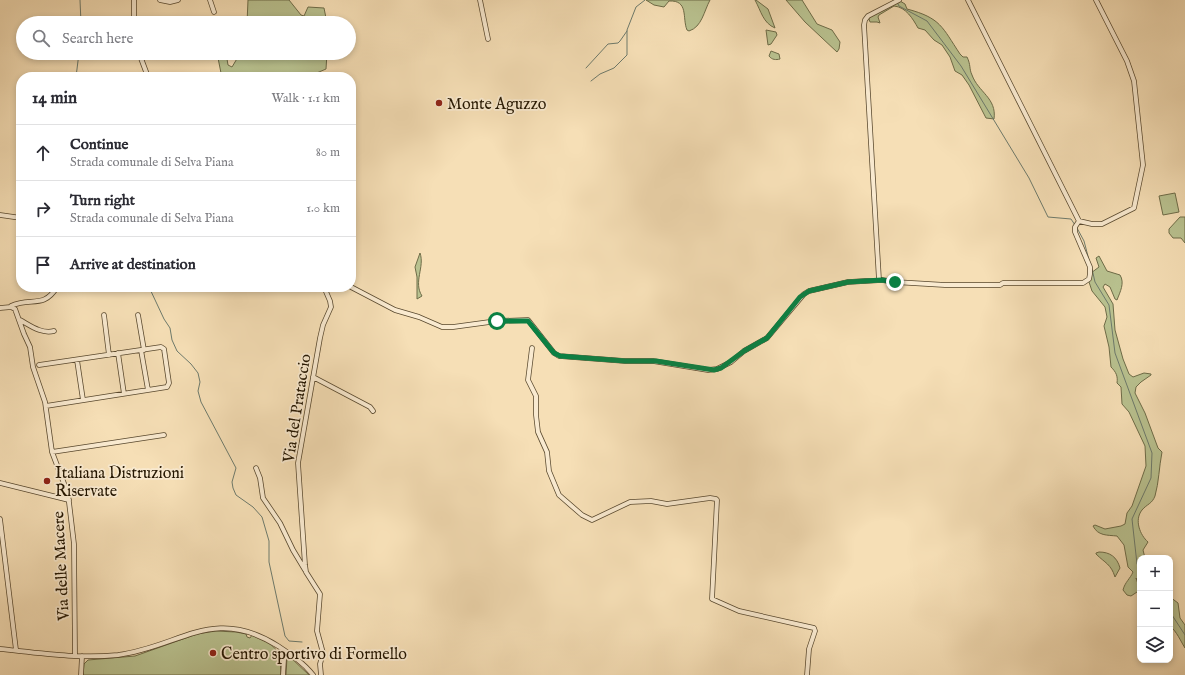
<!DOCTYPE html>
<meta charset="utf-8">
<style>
:root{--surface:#fff;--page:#f7f7f7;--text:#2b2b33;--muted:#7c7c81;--line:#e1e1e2}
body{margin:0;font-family:"IM FELL English",serif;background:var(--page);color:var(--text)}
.controls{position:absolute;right:12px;bottom:12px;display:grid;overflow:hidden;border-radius:8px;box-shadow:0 2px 6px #0003}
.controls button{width:36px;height:36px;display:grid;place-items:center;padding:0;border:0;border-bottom:1px solid var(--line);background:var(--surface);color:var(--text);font:20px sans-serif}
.stop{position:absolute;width:12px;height:12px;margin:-9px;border:3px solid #0b8043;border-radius:50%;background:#fff}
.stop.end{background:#0b8043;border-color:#fff;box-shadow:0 1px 4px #0008}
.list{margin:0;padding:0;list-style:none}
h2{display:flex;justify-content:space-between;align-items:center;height:52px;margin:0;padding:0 16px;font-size:17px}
h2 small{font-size:13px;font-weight:400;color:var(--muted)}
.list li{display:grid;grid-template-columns:26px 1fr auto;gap:12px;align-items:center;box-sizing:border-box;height:56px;padding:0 16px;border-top:1px solid var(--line)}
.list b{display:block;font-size:15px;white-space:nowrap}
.list p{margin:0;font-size:13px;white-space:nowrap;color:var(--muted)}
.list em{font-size:13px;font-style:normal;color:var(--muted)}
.icon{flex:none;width:22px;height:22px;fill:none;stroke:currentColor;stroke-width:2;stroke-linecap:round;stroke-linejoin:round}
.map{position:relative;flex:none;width:1185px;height:675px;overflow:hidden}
.search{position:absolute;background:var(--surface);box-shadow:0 2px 6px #0003;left:16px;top:16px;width:340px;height:44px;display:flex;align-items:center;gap:10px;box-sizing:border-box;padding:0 14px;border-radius:22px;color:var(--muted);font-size:15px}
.panel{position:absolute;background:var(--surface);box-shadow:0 2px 6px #0003;left:16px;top:72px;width:340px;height:220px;border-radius:16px}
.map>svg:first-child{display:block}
.green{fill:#b9c290;stroke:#6e6c48}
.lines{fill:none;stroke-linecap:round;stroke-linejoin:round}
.stream{stroke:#6d7a6c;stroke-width:1}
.minor-casing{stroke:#58482e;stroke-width:5.5}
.minor{stroke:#f9ead0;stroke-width:4}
.route{stroke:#0b8043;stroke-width:5}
.poi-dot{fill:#8f2418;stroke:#f9ead0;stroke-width:1.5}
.labels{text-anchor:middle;stroke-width:3.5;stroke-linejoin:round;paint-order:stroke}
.poi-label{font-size:16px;fill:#241601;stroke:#f9ead0;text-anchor:start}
.street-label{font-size:16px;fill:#241601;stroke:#f9ead0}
</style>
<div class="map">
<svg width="1185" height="675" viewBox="0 0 1185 675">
<rect width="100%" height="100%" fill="#f6dfb6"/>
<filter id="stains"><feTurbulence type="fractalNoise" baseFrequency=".005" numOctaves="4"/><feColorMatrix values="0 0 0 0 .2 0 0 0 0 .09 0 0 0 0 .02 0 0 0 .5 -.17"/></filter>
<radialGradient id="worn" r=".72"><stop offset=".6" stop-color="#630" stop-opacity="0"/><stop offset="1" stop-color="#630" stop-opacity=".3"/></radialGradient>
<path class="green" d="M248,0H289L301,15L304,16L308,7L324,8L327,23H247Z
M646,0H710C704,11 702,27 689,31L687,30C682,18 689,0 669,1L664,7L654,5Z
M755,0H756L768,9L775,28C763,23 761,11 755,0Z
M786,0H802L817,24L832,30L840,42L839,49L837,52L805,22Z
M900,1L905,4L907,9C941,18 942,27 960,54L963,57H967C971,65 969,69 972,75C978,92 997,98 994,119L986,118L969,85L962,75L955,71L950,57L942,45L934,40L925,30L918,28C913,19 906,7 894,6L879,15L878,17L880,23L877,22H870L869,19L870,16Z
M766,30L776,32L777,35L771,44L768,45Z
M771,51L779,54L780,59C776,60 772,60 769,56Z
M217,53H226L228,65L232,67L238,57L242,53H327L326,69L312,75V77H224L221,73Z
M1175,193L1179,212L1163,215L1159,196Z
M1180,217H1185V243L1181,238H1173L1169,233V229Z
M420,253C425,267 413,282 422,296L417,299V277L415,267Z
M1099,256L1107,271L1120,275C1125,283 1120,292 1117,300L1115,299L1110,287L1105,284L1103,287L1113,304L1115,330L1123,359L1129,374L1133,377L1144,373L1151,374V375L1141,382L1136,387L1135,393L1145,413L1158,448L1162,452C1159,467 1159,482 1155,496C1152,504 1147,504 1142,510C1134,520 1140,535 1148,542L1143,550L1145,558H1140V584L1136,578L1140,590L1131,596L1127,595L1123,590C1125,582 1130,579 1133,572L1128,567L1124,545L1117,536C1107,535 1098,536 1093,526L1095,525L1105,529L1121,526L1125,524L1127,513L1132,506L1146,466L1145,446L1129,412L1122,404L1121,387L1117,383C1118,376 1116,372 1111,367L1109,347L1104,326L1107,317L1105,307L1092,291L1089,282L1091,273L1099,267L1096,258Z
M1099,552C1110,552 1117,557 1120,568L1115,577C1111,564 1105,563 1096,554V553Z
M1170,597L1178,603L1180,618L1185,625V648C1180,640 1177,632 1170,626Z
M216,631L236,632L246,634L247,637L250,638L252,635C276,647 280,646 281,675H83L84,664L88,660L135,656L197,634Z
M289,656L309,675H286L287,657Z"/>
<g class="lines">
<path class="stream" d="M80,0L81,23
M897,2L899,6L927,21L961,66L1029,178L1048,217L1071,219L1075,225
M586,68L608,44L618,43L620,41L627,31
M76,77L79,53
M591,81L600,74L614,68L627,55V30L636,7L645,0
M1077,228L1084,241L1089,260
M1092,269L1095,282L1109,305L1115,353L1152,453L1151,478L1132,519L1137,564L1140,568
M149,287L164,319L170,328L172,340L177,351L191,364L198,373L200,382L198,391L201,402L236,468L232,482L233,488L236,495L253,507L262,517L269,541V562L285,636L289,641L302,642
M1170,612L1185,635"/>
<g class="minor-casing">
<path id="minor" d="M160,0L170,2L178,0
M210,0L214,12
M480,0L488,39
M968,0L1079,221
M134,23V0
M139,53L148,77
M0,215L21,218
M879,280L864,25L865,20L868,16L899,0
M351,287L395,310L419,317L442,327H453L497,321L528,320L554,353L559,356L625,361H653L708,370L717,369L731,362L744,351L767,338L804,294L809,291L848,282L882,280L895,282L945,285H1000L1003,283H1083L1089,279L1090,274V267L1075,232V227L1079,221L1092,224H1102L1134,208L1143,165L1134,81L1127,61L1096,0
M11,306C30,296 43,310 57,287
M0,308L11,307L15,309L24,334L30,347L33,367L45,402L52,452L68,494L74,544L75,656
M104,315L109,355
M138,315L144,350
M20,320C31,326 41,334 54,331
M532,348L528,380L536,396V415L538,432L547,452L549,471L559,495L582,515L592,520L630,502L651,501L667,504L710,498L716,499L717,500L712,599L739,611L814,628L815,631L809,649L807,675
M141,350L148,390
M118,353L124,394
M77,360L83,400
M39,365L161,347L164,349L169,383L167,387L46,406
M313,377L370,407L373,411
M52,452L164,435
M256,468L260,478L263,498L280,523L293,550L305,570
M0,483L69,500
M0,519L16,650
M0,649C39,653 79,659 118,655C180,647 213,605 278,646C290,654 304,663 313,675
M81,675L82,656
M283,675L284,659L286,652
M321,675L320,664L323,653L317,631L320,594L306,572L305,565L298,463L320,338L323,325L331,307L330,301L324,287"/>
</g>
<use href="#minor" class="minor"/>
</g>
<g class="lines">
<path class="route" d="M497,321H528L554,353L560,356L625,361H656L714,370L721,368L744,351L767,338L800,297L809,291L848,282L882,280L895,282"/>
</g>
<g class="poi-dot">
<circle cx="439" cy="103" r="4"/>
<circle cx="47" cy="481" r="4"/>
<circle cx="213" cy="653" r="4"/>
</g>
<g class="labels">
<g class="poi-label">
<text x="447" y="109">Monte Aguzzo</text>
<text x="55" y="478">Italiana Distruzioni<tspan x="55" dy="18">Riservate</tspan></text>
<text x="221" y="659">Centro sportivo di Formello</text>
</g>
<g class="street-label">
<text transform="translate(296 408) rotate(-81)" y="6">Via del Prataccio</text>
<text transform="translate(60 566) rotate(-93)" y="6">Via delle Macere</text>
</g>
</g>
<rect width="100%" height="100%" filter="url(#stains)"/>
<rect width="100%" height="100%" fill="url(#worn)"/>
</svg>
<div class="controls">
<button>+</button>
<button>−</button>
<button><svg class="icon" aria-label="layers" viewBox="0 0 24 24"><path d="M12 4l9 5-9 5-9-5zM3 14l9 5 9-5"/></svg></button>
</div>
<div class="stop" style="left:497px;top:321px"></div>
<div class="stop end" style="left:895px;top:282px"></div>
<div class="search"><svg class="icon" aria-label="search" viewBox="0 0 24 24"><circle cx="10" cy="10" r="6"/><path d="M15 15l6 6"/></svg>Search here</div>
<section class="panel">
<h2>14 min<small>Walk · 1.1 km</small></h2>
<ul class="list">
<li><svg class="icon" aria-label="ahead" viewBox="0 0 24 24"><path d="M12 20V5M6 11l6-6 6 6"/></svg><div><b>Continue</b><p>Strada comunale di Selva Piana</p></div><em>80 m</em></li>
<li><svg class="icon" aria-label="right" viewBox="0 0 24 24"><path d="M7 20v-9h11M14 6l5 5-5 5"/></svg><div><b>Turn right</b><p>Strada comunale di Selva Piana</p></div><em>1.0 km</em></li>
<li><svg class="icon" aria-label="arrive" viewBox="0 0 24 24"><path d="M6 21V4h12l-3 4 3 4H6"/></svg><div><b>Arrive at destination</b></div></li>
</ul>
</section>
</div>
